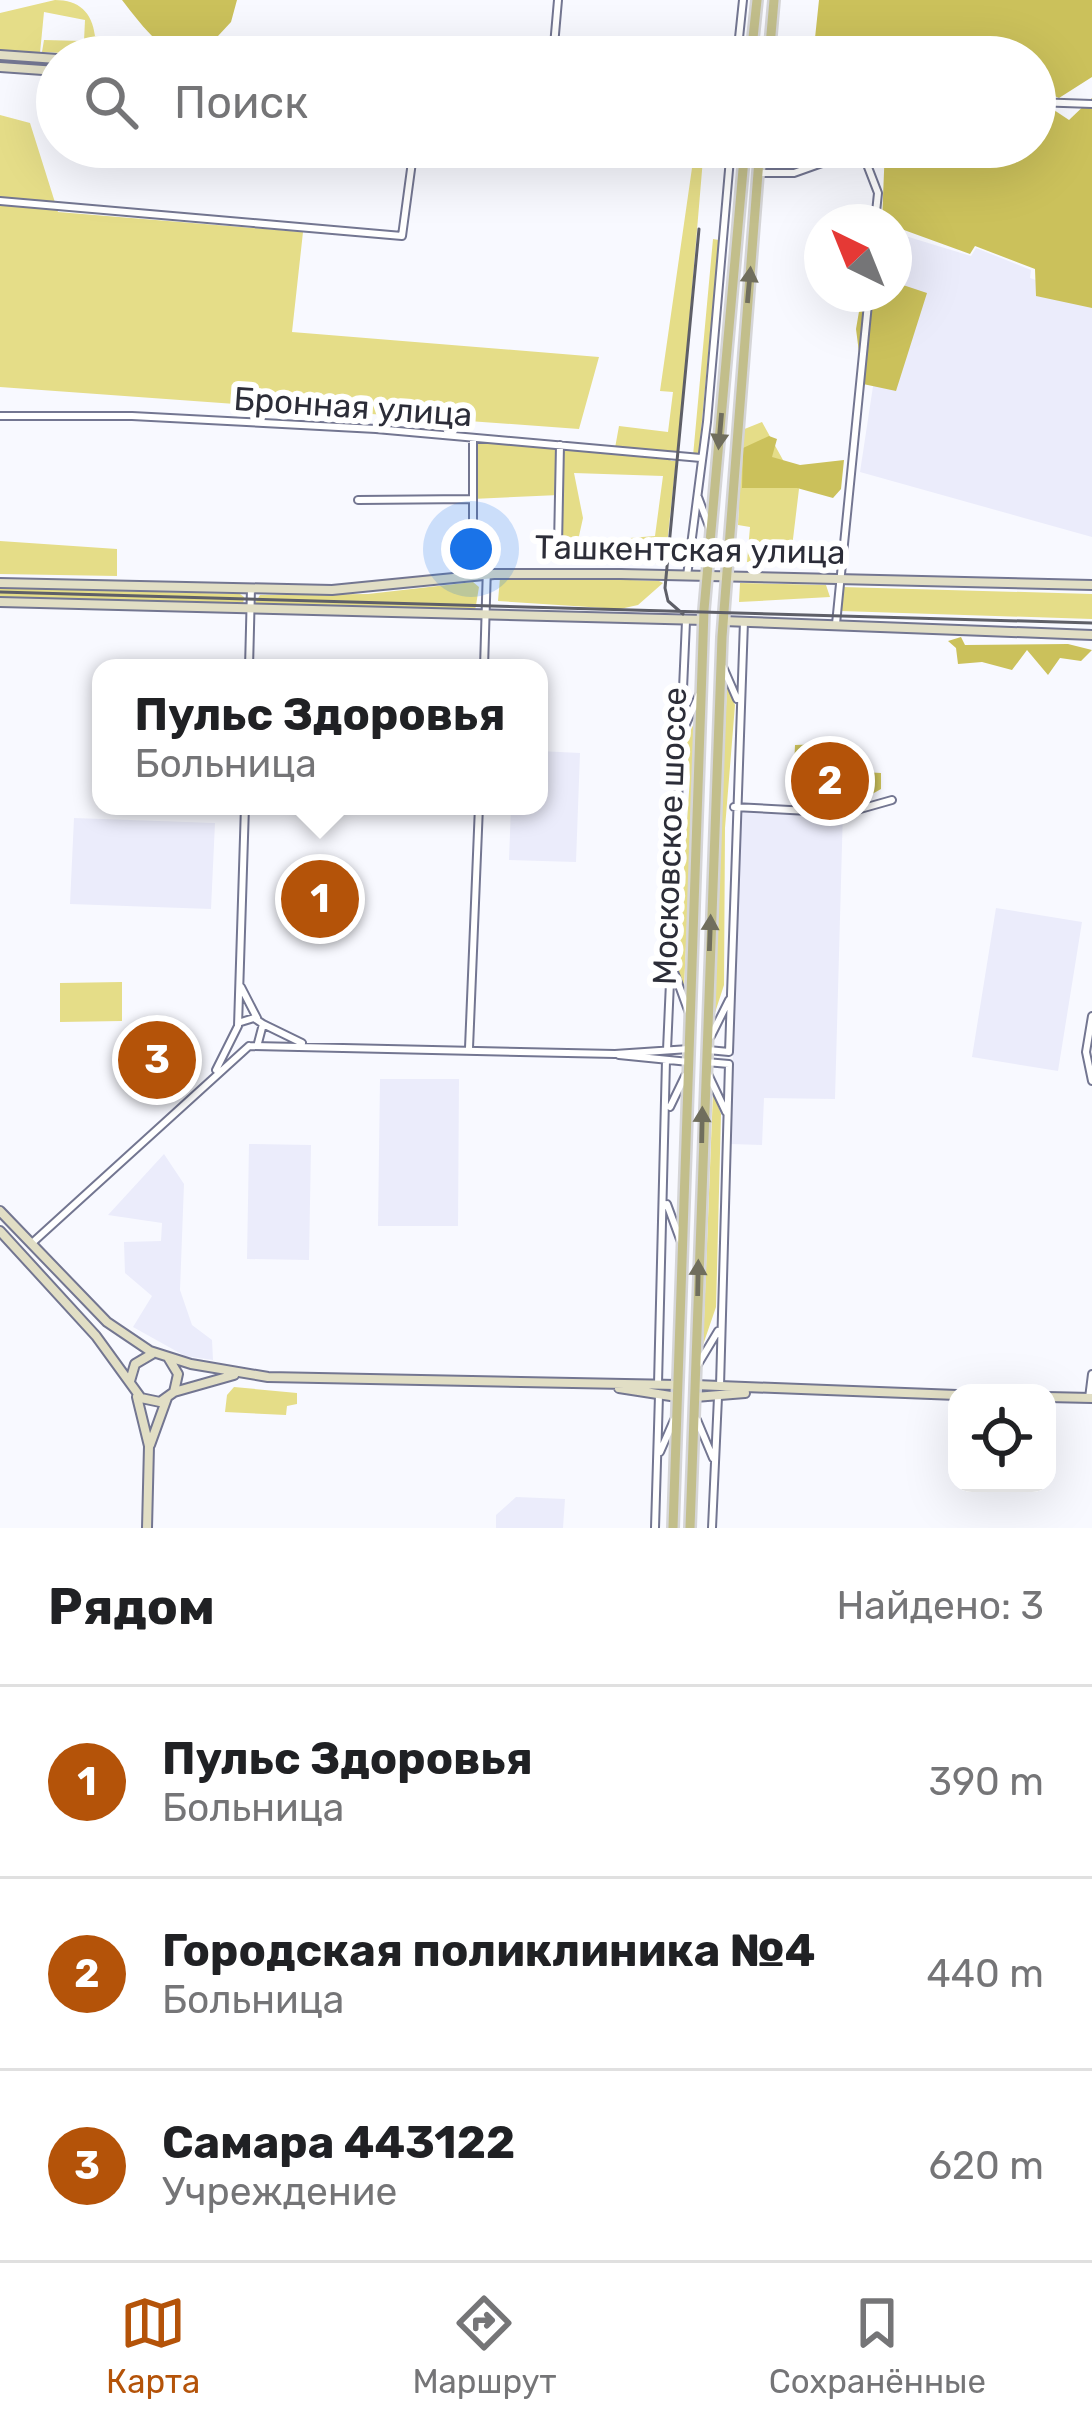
<!DOCTYPE html>
<html lang="ru">
<meta charset="utf-8">
<style>
:root{--surface:#fff;--page:#f2f2f2;--text:#202124;--muted:#757577;--line:#e0e0e0;--accent:#b45309}
body{margin:0;font-family:Rubik,sans-serif;background:var(--page);color:var(--text)}
.controls{position:absolute;right:36px;bottom:36px;display:grid;overflow:hidden;border-radius:24px;box-shadow:0 12px 48px #0002}
.controls button{width:108px;height:108px;display:grid;place-items:center;padding:0;border:0;border-bottom:3px solid var(--line);background:var(--surface);color:var(--text);font:60px sans-serif}
.compass{position:absolute;left:804px;top:204px;width:108px;height:108px;border-radius:50%;background:var(--surface);box-shadow:0 12px 48px #0002;rotate:317deg}
.you{position:absolute;left:471px;top:549px;width:42px;height:42px;margin:-30px;border:9px solid #fff;border-radius:50%;background:#1a73e8;box-shadow:0 0 0 18px #1a73e833}
.badge{display:grid;place-items:center;width:78px;height:78px;border-radius:50%;background:var(--accent);color:#fff;font-size:39px;font-weight:700}
.pin{position:absolute;translate:-50% -50%;border:6px solid #fff;box-shadow:0 3px 12px #0006}
.popup{position:absolute;left:92px;top:659px;width:456px;height:156px;box-sizing:border-box;display:grid;place-content:center;border-radius:24px;background:var(--surface);filter:drop-shadow(0 3px 9px #0005);font-size:39px;white-space:nowrap;color:var(--muted)}
.popup b{font-size:45px;color:var(--text)}
.popup::after{content:'';position:absolute;left:50%;top:100%;margin-left:-24px;border:24px solid transparent;border-top-color:var(--surface)}
.list{margin:0;padding:0;list-style:none}
h2{display:flex;justify-content:space-between;align-items:center;height:156px;margin:0;padding:0 48px;font-size:51px}
h2 small{font-size:39px;font-weight:400;color:var(--muted)}
.list li{display:grid;grid-template-columns:78px 1fr auto;gap:36px;align-items:center;box-sizing:border-box;height:192px;padding:0 48px;border-top:3px solid var(--line)}
.list b{display:block;font-size:45px;white-space:nowrap}
.list p{margin:0;font-size:39px;white-space:nowrap;color:var(--muted)}
.list em{font-size:39px;font-style:normal;color:var(--muted)}
.icon{flex:none;width:66px;height:66px;fill:none;stroke:currentColor;stroke-width:2;stroke-linecap:round;stroke-linejoin:round}
.map{position:relative;flex:none;width:1092px;height:1528px;overflow:hidden}
.search{position:absolute;background:var(--surface);box-shadow:0 12px 48px #0002;left:36px;right:36px;top:36px;height:132px;display:flex;align-items:center;gap:30px;box-sizing:border-box;padding:0 42px;border-radius:66px;color:var(--muted);font-size:45px}
.sheet{height:732px;background:var(--surface)}
nav{display:flex;justify-content:space-around;align-items:center;box-sizing:border-box;height:168px;border-top:3px solid var(--line);background:var(--surface);font-size:33px;color:var(--muted)}
nav a{display:grid;justify-items:center;gap:6px}
nav .on{color:var(--accent)}
.map>svg:first-child{display:block}
.built{fill:#ebecfb}
.green{fill:#e5dd88}
.forest{fill:#cbc15b}
.lines{fill:none;stroke-linecap:round;stroke-linejoin:round}
.minor-casing{stroke:#737691;stroke-width:10}
.secondary-casing{stroke:#737691;stroke-width:12}
.primary-casing{stroke:#d5d5d7;stroke-width:14}
.minor{stroke:#fff;stroke-width:6}
.secondary{stroke:#e1dec5;stroke-width:8}
.primary{stroke:#c2be8b;stroke-width:9}
.tram{stroke:#5e5f68;stroke-width:3}
.oneway{fill:#706e5d}
.labels{text-anchor:middle;stroke-width:12;stroke-linejoin:round;paint-order:stroke}
.street-label{font-size:33px;fill:#2c2d38;stroke:#fff}
</style>
<div class="map">
<svg width="1092" height="1528" viewBox="0 0 1092 1528">
<rect width="100%" height="100%" fill="#f8f9ff"/>
<path class="built" d="M902,235L971,256L976,248L1031,270L1030,278L1092,300V537L860,472L887,294H894V256Z
M539,751L580,753L576,862L509,860L511,806H539Z
M741,803L843,809L835,1099L764,1098L762,1145L730,1144Z
M74,818L215,823L211,909L70,904Z
M996,908L1082,922L1058,1071L972,1057Z
M380,1079H459L458,1226H378Z
M249,1144L311,1145L309,1260L247,1259Z
M164,1154L184,1184L180,1290L192,1325L212,1340L213,1360L185,1356L133,1327L152,1296L125,1273L124,1242L161,1241L162,1223L108,1215Z
M516,1497L565,1499L563,1528H496V1515Z"/>
<path class="green" d="M55,0C79,0 92,12 95,36L136,47L147,57L42,52L44,40L84,41L85,20L44,12L40,53L0,50V13Z
M0,115L30,123L58,212L303,232L292,332L599,357L579,429L0,387Z
M695,147H704L678,455L670,461H676L665,563L627,564L630,538L655,536L663,476L574,473L583,518L577,545L558,546L559,495L472,499L473,439L615,448L619,426L668,432L673,392L660,391Z
M713,239L719,240L699,452L693,456Z
M762,422L799,489L790,564L747,562L750,527L738,525L742,430Z
M0,541L117,549V576L0,574Z
M542,577L659,581L663,583L638,605L620,609L498,601L500,578Z
M473,582L479,587L475,611L255,603L260,595L368,594Z
M740,583L826,585L830,597L739,602Z
M842,587L1092,594V619L841,611Z
M0,588L240,594L244,597L243,605L0,599Z
M727,685L735,705L725,828L724,985L712,1022Z
M697,717L684,988L677,969L690,777L686,740Z
M122,982V1021L60,1022V983Z
M713,1092L721,1114L716,1307L703,1345Z
M234,1387L297,1393V1404L287,1406L286,1415L225,1412L227,1395Z"/>
<path class="forest" d="M122,0H237L231,22L218,36L227,54C176,73 150,36 122,0Z
M819,0H1092V77L1059,98L1035,88L1042,102L1069,120L1092,98V308L1036,296L1035,269L975,246L970,254L882,222L885,147H1035V57H813Z
M900,284L927,293L896,391L863,384L856,329L862,294H894V285Z
M769,436L777,439L772,457L800,465L844,460L841,489L833,498L797,488H742L743,448Z
M961,637L965,645L1068,644L1092,650L1081,661L1060,658L1048,675L1027,650L1012,670L982,662L958,664L956,648L948,641Z
M825,744L827,770L881,773V789L839,813L792,811L795,745Z"/>
<g class="lines">
<g class="minor-casing">
<path id="minor" d="M741,43L746,57
M553,57L558,0
M737,57L743,0
M1035,102L1092,104
M861,149L878,193L875,222
M758,173H794L867,147
M0,201L402,236L414,147
M0,416H132L376,429L701,458
M473,439V544L487,566L484,668
M698,497L710,529
M358,500L472,499
M558,546L560,445
M687,576L707,422L731,147
M836,624L869,294
M723,667L737,699
M249,668L251,588
M682,733L699,695
M734,807L846,813L892,800
M673,969L689,1013
M241,987L257,1018
M1092,1016L1086,1052L1092,1081
M241,1022L254,1018L263,1024L258,1043
M263,1024L302,1043
M711,1036L729,1000
M249,1046L615,1054L689,1049
M469,1048L479,806
M667,1050L686,621
M708,1050L729,1052L744,621
M619,1055L689,1062
M706,1062L729,1064L720,1386
M216,1070L238,1026L245,806
M707,1072L726,1112
M670,1107L685,1076
M667,1204L681,1242
M31,1244L249,1046
M697,1366L718,1331
M658,1384L666,1060
M1089,1398L1092,1374
M697,1420L713,1458
M660,1452L674,1420
M655,1528L659,1395
M712,1528L718,1397"/>
</g>
<g class="secondary-casing">
<path id="secondary" d="M0,55L57,59
M0,67L57,71
M0,583L332,590L494,574H621L1092,585
M0,602L704,620
M723,621L1092,635
M0,1211L107,1322L150,1351L191,1364L268,1377L677,1385
M0,1231L96,1336L141,1398L160,1402L174,1392L178,1374L169,1359
M130,1381L135,1364L152,1354
M695,1385L957,1395
M619,1388L677,1397
M174,1392L234,1375
M137,1397L149,1446L147,1528
M695,1397L745,1393
M1047,1397L1092,1398
M150,1445L167,1398"/>
</g>
<g class="primary-casing">
<path id="primary" d="M751,57L757,0
M769,57L774,0
M673,1528L704,610L745,147
M690,1528L722,637L760,147"/>
</g>
<use href="#minor" class="minor"/>
<use href="#secondary" class="secondary"/>
<use href="#primary" class="primary"/>
<path class="tram" d="M0,592L1092,623
M683,614L668,601L665,588L699,229"/>
</g>
<defs><path id="oneway-solid" d="M-6-.8H1V-3.2L6.5 0L1 3.2V.8H-6Z" transform="scale(3)"/></defs>
<g class="oneway">
<use href="#oneway-solid" transform="translate(749 285) rotate(-85)"/>
<use href="#oneway-solid" transform="translate(720 431) rotate(95)"/>
<use href="#oneway-solid" transform="translate(710 933) rotate(-88)"/>
<use href="#oneway-solid" transform="translate(702 1125) rotate(-89)"/>
<use href="#oneway-solid" transform="translate(698 1278) rotate(-89)"/>
</g>
<g class="labels">
<g class="street-label">
<text transform="translate(353 406) rotate(4)" y="12">Бронная улица</text>
<text transform="translate(690 549) rotate(1)" y="12">Ташкентская улица</text>
<text transform="translate(669 836) rotate(-88)" y="12">Московское шоссе</text>
</g>
</g>
</svg>
<div class="controls">
<button><svg class="icon" aria-label="locate" viewBox="0 0 24 24"><circle cx="12" cy="12" r="6"/><path d="M12 2v4M12 18v4M2 12h4M18 12h4"/></svg></button>
</div>
<svg class="compass" viewBox="-18 -18 36 36"><path d="M0-13l5 13h-10z" fill="#e53935"/><path d="M0 13l5-13h-10z" fill="#757577"/></svg>
<div class="you"></div>
<div class="pin badge" style="left:320px;top:899px">1</div>
<div class="popup"><b>Пульс Здоровья</b>Больница</div>
<div class="pin badge" style="left:830px;top:781px">2</div>
<div class="pin badge" style="left:157px;top:1060px">3</div>
<div class="search"><svg class="icon" aria-label="search" viewBox="0 0 24 24"><circle cx="10" cy="10" r="6"/><path d="M15 15l6 6"/></svg>Поиск</div>
</div>
<section class="sheet">
<h2>Рядом<small>Найдено: 3</small></h2>
<ul class="list">
<li><span class="badge">1</span><div><b>Пульс Здоровья</b><p>Больница</p></div><em>390 m</em></li>
<li><span class="badge">2</span><div><b>Городская поликлиника №4</b><p>Больница</p></div><em>440 m</em></li>
<li><span class="badge">3</span><div><b>Самара 443122</b><p>Учреждение</p></div><em>620 m</em></li>
</ul>
</section>
<nav>
<a class="on"><svg class="icon" aria-label="map" viewBox="0 0 24 24"><path d="M3 6l6-2 6 2 6-2v14l-6 2-6-2-6 2zM9 4v14M15 6v14"/></svg>Карта</a>
<a><svg class="icon" aria-label="directions" viewBox="0 0 24 24"><path d="M12 3l9 9-9 9-9-9zM9 14v-3h6M13 9l2 2-2 2"/></svg>Маршрут</a>
<a><svg class="icon" aria-label="saved" viewBox="0 0 24 24"><path d="M7 4h10v16l-5-4-5 4z"/></svg>Сохранённые</a>
</nav>
